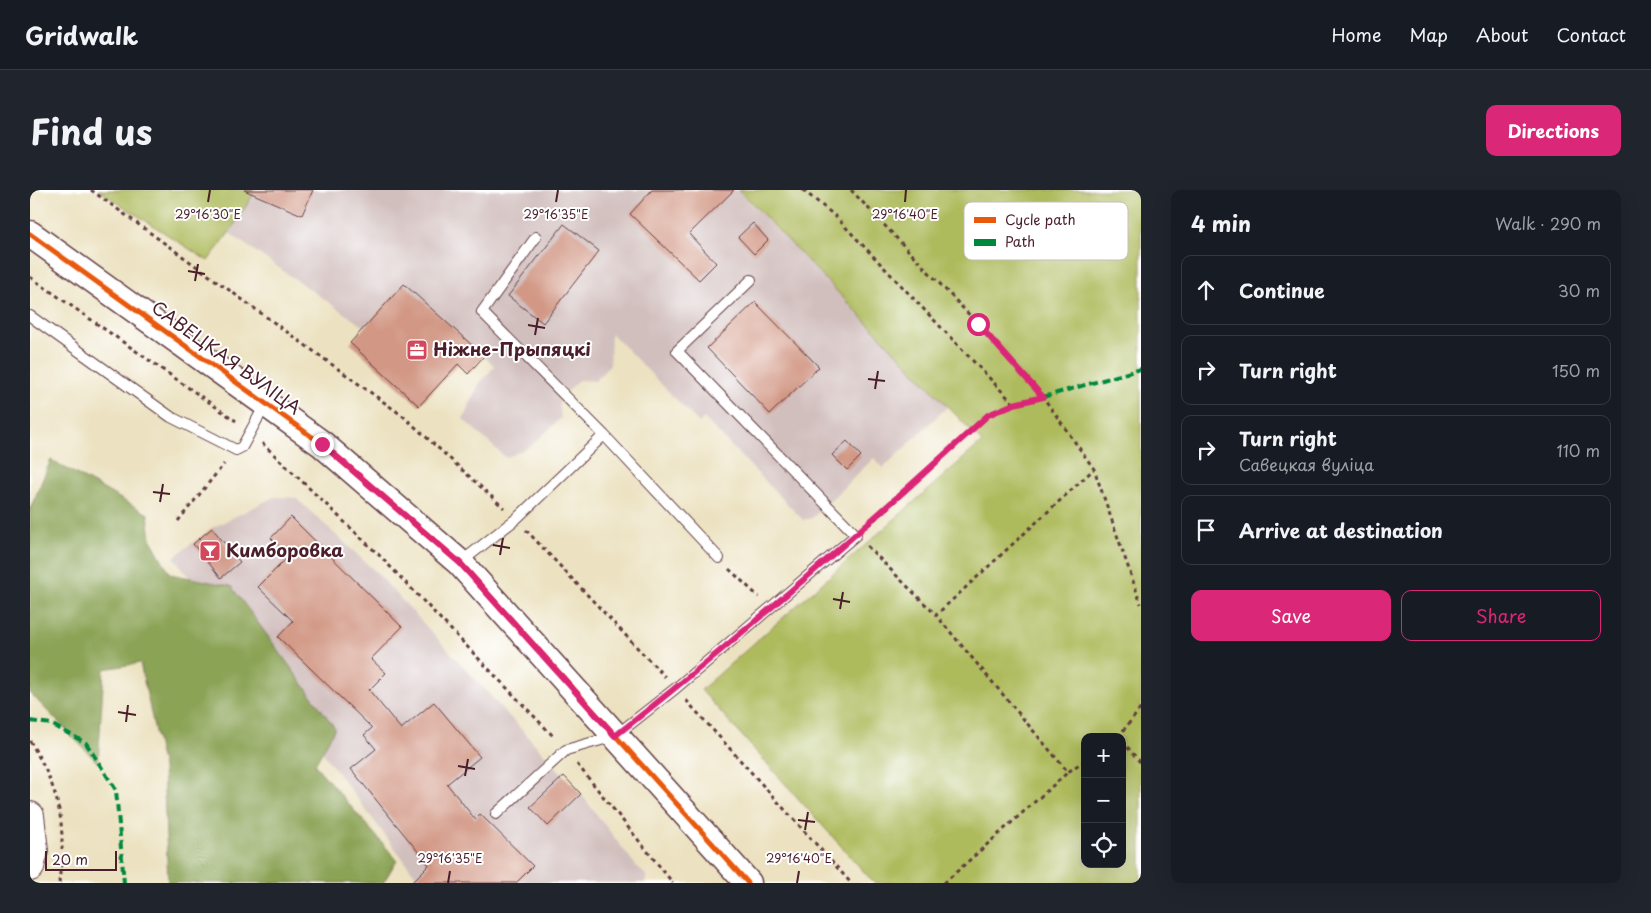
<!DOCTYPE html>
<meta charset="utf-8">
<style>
:root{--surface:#171b24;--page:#20242c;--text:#f1f3f6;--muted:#9ea1a6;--line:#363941;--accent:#db2777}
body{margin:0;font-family:"Playpen Sans",sans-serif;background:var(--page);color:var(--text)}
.controls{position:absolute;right:15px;bottom:15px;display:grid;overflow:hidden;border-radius:10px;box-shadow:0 5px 20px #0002}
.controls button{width:45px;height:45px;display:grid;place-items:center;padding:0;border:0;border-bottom:1px solid var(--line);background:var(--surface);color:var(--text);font:25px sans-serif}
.scale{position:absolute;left:15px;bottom:12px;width:72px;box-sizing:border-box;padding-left:5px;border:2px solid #4a1f2b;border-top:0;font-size:14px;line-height:18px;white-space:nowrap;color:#4a1f2b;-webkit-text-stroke:4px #fff;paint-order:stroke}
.stop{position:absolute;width:15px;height:15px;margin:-11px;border:4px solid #db2777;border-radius:50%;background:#fff}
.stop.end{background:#db2777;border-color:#fff;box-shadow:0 1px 5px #0008}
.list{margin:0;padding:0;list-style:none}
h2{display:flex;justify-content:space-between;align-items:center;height:65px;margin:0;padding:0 20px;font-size:21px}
h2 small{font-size:16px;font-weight:400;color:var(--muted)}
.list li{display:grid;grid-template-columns:32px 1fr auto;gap:15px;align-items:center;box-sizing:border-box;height:70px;margin:0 10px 10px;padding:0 10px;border:1px solid var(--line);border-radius:10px}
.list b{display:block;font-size:19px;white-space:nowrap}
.list p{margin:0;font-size:16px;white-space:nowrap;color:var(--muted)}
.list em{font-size:16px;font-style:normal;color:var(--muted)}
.actions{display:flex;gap:10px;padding:15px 20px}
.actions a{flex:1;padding:11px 0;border:1px solid var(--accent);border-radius:10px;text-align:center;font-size:18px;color:var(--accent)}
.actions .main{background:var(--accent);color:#fff}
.icon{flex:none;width:28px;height:28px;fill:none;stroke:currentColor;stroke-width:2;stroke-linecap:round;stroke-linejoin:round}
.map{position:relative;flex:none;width:1111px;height:693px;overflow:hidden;border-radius:10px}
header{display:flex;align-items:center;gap:30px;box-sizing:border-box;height:70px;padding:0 25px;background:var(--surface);border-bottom:1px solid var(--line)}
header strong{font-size:24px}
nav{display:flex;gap:28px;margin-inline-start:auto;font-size:18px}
.intro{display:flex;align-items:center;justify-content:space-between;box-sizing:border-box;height:120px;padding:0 30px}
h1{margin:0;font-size:35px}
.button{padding:12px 22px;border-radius:10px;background:var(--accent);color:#fff;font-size:18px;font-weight:700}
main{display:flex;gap:30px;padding:0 30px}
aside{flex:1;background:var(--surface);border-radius:10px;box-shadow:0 5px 20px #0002}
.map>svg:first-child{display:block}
.industrial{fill:#d1bfbe}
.green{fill:#aebb5d;stroke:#7c6d44;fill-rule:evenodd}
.forest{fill:#8aa354;stroke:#6a6140}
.building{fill:#d29885}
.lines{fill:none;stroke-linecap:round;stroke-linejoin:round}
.service-casing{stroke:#623c42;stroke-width:12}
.tertiary-casing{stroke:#623c42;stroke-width:29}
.secondary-casing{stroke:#623c42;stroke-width:30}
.path{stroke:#623c42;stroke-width:3;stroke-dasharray:4 4;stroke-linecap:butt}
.service{stroke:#fff;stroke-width:10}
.tertiary{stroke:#fff;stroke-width:26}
.secondary{stroke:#fff;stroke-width:28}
.quiet{stroke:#00873e;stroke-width:4;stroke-dasharray:8 4;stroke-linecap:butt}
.cycleway-casing{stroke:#fff;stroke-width:8}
.cycleway{stroke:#e8590c;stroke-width:5}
.route{stroke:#db2777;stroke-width:6}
.ticks{fill:none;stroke:#4a1f2b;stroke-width:2}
.labels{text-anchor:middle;stroke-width:4;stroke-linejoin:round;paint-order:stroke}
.poi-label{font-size:18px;font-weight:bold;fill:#4a1f2b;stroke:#fff;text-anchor:start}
.street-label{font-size:18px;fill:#4a1f2b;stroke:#fff}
.key{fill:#fff;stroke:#c9bcbf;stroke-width:1}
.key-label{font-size:14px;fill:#4a1f2b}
.ticks-label{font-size:12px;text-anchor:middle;fill:#4a1f2b;stroke:#fff;stroke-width:4;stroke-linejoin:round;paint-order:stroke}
</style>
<header>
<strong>Gridwalk</strong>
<nav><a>Home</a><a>Map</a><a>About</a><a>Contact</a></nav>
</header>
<div class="intro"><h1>Find us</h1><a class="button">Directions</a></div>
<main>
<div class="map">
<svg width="1111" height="693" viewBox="0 0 1111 693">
<rect width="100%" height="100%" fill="#fff"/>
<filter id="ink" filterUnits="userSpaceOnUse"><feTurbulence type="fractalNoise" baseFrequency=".02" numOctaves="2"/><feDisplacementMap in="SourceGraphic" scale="10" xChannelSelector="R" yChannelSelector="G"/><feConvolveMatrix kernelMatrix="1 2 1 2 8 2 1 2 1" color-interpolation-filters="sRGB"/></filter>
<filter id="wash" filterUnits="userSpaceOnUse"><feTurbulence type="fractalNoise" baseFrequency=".0096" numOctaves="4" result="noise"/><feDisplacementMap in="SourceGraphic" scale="20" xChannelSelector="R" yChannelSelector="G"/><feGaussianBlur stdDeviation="1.12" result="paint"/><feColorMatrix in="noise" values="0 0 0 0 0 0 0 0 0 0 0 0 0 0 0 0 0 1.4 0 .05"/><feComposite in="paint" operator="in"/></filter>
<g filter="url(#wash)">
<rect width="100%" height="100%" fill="#ece2c1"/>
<path class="industrial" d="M226,0H708L918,216L853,278L844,268L782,328L773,330L674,228L669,233L581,143L580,175L565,191L548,190L529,212L531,228L501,256L476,268L433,229L449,194L465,176L374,94L334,137L199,43Z
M244,307L266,308L347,383L551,604L607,677L617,686L614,693H380L386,686L144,367L182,338Z"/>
<path class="green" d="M68,0H226L199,43L178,71Z
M708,0H1111V693H844L671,500L952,252L719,10ZM1055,547H1092V674H1055Z"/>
<path class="forest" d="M21,270L118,324L121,350L140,384L201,396L305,538L285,575L367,670L353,693H138L133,578L110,473L74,479L68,573L0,503V319Z"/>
<g id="blocks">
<path class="building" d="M214,0H283L272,25Z
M622,0H704L659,44L686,73L669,90L600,24Z
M723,33L738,50L724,64L708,47Z
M534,34L569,61L513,133L478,106Z
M374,94L454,166L438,184L428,174L389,216L320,153Z
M725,112L789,177L740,224L677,158Z
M817,251L831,266L817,280L802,265Z
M261,327L372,437L341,469L356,483L339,500L371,539L404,512L450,567L417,594L445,629L450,624L503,676L486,693H381L399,675L321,579L346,559L334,545L342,538L248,447L263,431L228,397L259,366L241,348Z
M182,338L210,372L191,388L163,354Z
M534,586L551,604L518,636L500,617Z"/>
</g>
</g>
<g filter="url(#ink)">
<use href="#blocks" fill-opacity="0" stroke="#623c42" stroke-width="1"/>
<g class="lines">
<g class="service-casing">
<path id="service" d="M506,47L452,122L574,245L689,368
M0,126L141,227L206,260L212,257L235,215
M431,372L486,329L574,245
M466,624L536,560L585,546L646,498L826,345L647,161L721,90"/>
</g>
<g class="tertiary-casing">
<path id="tertiary" d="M0,44L292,254L430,373L718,693"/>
</g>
<g class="secondary-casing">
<path id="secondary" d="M0,626L4,661L0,677"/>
</g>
<path class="path" d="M61,0L373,226L474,318
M773,0L805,26L984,214
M821,0L948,134L1013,207L1064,279L1111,414
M0,87L206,231
M232,253L350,366L525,548
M148,331L194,274
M838,335L958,225L984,214L1013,207
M496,340L635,487
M837,356L906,425
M699,379L729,407
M656,510L821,693
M1088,547L1111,518
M0,551C22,589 33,615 32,659
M1092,551L1111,573
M1055,570L1038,582L906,425L1064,279
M547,574L643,693
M29,693L32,665
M914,693L1038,582"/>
<use href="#service" class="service"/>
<use href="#tertiary" class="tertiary"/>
<use href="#secondary" class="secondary"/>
<path class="quiet" d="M1013,207L1111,179
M0,531L21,534L56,553L86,600L94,693"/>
<g class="cycleway-casing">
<path id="cycleway" d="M0,44L292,254L430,373L718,693"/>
</g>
<use href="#cycleway" class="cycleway"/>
</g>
</g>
<g class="lines" filter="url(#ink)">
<path class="route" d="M292,254L430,373L585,546C714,445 837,336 958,225L984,214L1013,207L948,134"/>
</g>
<path class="ticks" d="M178,12L180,0M526,12L528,0M875,12L876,0M158,81L175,84M165,91L168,74M498,135L515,138M505,145L508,128M838,189L855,191M845,199L848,181M123,302L140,304M130,312L133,294M463,355L480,358M470,365L473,348M803,409L820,412M810,419L813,402M88,522L106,525M96,532L98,515M428,576L445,579M435,586L438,569M768,630L785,632M775,640L778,622M418,693L420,681M767,693L769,681"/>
<defs>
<g id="office-square" transform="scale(1.125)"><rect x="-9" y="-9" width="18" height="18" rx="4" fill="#d1495b" stroke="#fff"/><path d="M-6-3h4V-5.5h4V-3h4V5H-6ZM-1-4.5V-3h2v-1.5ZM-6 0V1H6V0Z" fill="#fff"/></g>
<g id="bar-square" transform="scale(1.125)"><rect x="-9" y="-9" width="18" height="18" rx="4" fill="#d1495b" stroke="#fff"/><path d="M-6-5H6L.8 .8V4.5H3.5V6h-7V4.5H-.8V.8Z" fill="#fff"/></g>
</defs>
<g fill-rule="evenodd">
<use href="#office-square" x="387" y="160"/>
<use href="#bar-square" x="180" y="361"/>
</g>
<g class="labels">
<g class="poi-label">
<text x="403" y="166">Ніжне-Прыпяцкі</text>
<text x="196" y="367">Кимборовка</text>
</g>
<g class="street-label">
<text transform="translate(196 168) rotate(36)" y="6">САВЕЦКАЯ ВУЛІЦА</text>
</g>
</g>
<rect x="934" y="12" width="164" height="58" rx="8" class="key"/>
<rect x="944" y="27" width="22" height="6" fill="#e8590c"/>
<rect x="944" y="49" width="22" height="7" fill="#00873e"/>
<g class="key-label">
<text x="975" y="35">Cycle path</text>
<text x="975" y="57">Path</text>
</g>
<g class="ticks-label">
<text x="178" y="29">29°16'30"E</text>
<text x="526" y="29">29°16'35"E</text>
<text x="875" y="29">29°16'40"E</text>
<text x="420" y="673">29°16'35"E</text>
<text x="769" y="673">29°16'40"E</text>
</g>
</svg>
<div class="controls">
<button>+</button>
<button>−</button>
<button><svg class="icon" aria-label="locate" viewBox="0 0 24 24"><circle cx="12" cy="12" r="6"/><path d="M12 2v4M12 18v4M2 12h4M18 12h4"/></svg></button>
</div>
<div class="scale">20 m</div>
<div class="stop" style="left:948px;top:134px"></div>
<div class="stop end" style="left:292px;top:254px"></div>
</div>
<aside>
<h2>4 min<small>Walk · 290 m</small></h2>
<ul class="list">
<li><svg class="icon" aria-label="ahead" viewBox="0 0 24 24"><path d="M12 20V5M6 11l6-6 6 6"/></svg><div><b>Continue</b></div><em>30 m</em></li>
<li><svg class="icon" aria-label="right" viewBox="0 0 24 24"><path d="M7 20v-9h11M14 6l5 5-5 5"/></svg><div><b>Turn right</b></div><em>150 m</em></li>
<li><svg class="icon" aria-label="right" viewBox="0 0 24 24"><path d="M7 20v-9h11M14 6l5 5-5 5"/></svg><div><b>Turn right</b><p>Савецкая вуліца</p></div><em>110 m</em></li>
<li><svg class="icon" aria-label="arrive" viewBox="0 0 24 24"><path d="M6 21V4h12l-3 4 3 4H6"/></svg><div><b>Arrive at destination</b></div></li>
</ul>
<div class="actions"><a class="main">Save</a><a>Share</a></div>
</aside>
</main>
